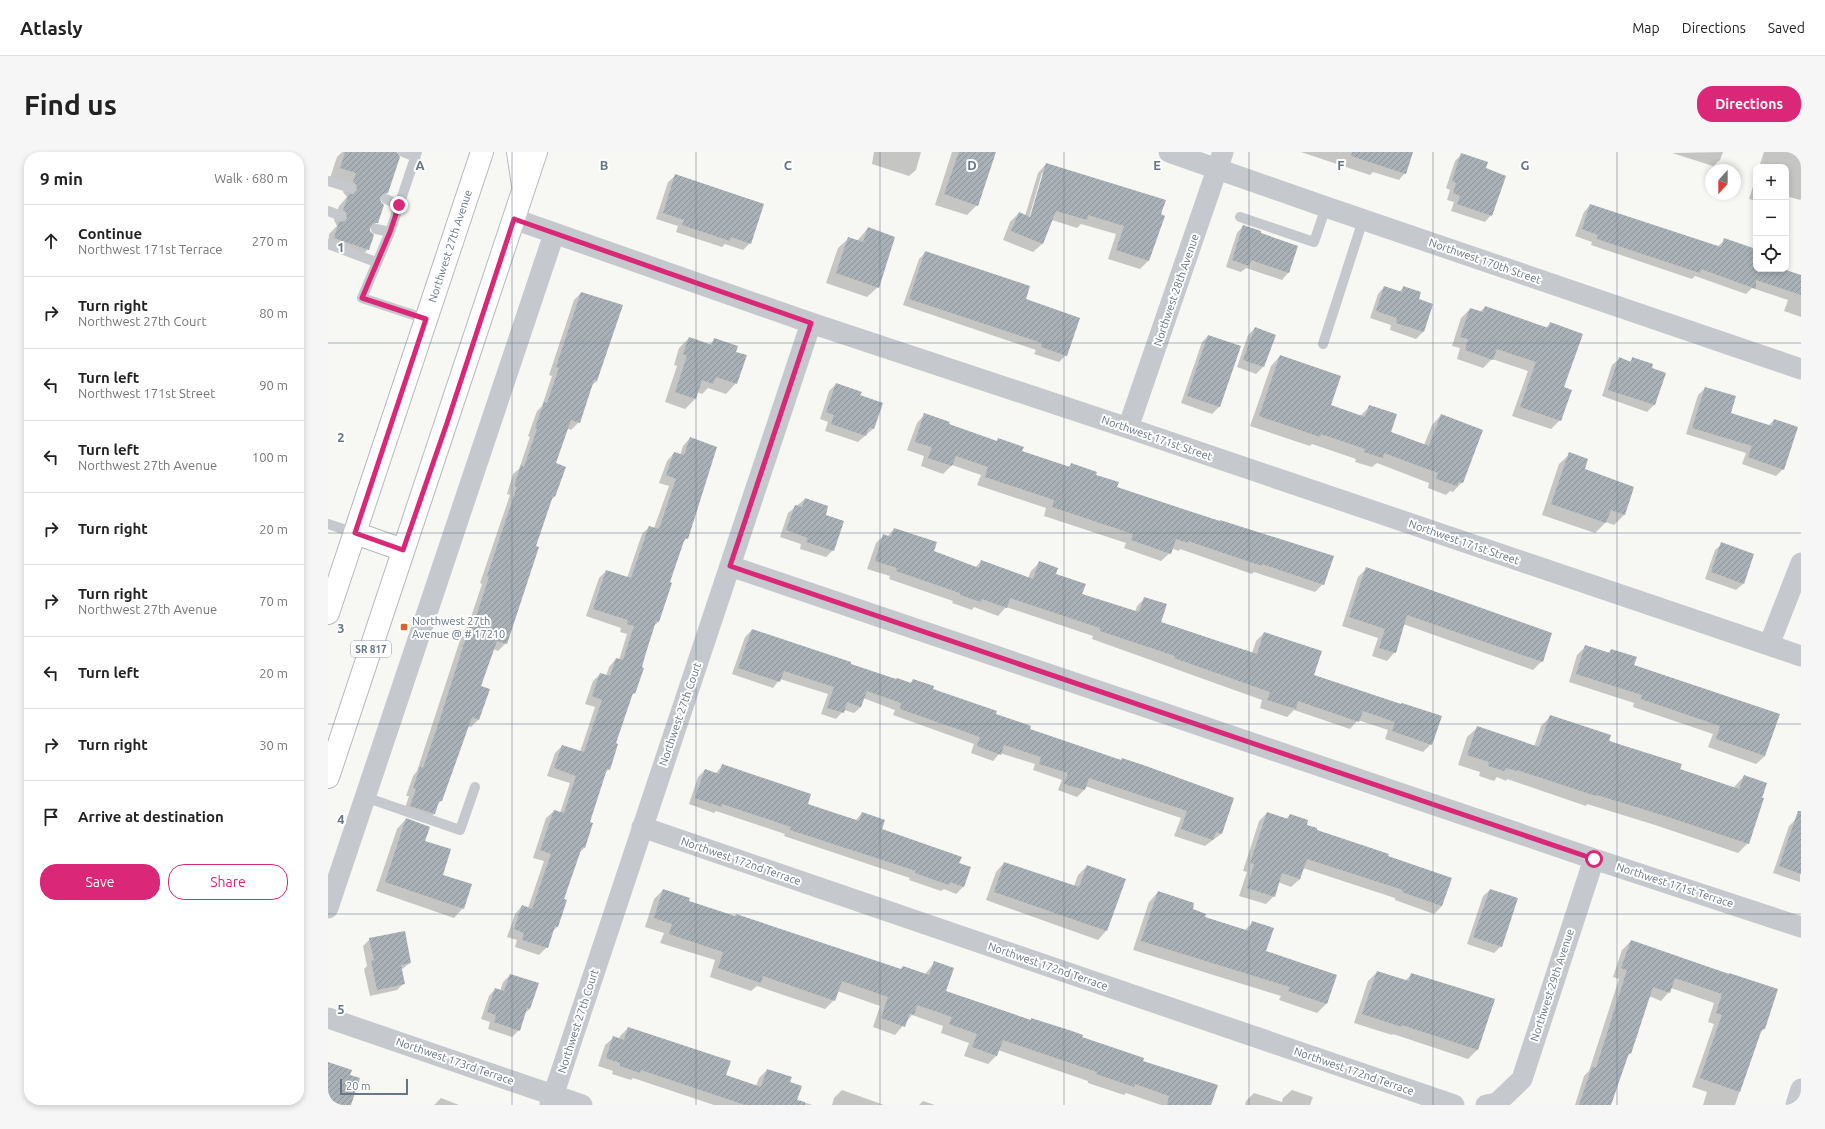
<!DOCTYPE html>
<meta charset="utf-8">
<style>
:root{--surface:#fff;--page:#f6f6f6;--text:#222;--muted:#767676;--line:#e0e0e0;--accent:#db2777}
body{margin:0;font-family:Ubuntu,sans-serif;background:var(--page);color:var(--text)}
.controls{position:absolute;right:12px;top:12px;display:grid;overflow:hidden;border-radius:8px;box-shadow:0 2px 6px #0003}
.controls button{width:36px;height:36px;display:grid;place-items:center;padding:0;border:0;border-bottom:1px solid var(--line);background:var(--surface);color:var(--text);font:20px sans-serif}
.compass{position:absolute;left:1377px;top:12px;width:36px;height:36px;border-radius:50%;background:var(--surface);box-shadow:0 2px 6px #0003;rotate:201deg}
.scale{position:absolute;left:12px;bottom:10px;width:68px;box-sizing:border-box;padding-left:4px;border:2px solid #677584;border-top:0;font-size:11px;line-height:14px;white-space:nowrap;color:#677584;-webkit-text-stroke:3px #fff;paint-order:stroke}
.stop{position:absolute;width:12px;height:12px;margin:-9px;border:3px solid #db2777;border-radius:50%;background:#fff}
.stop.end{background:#db2777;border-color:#fff;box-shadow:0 1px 4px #0008}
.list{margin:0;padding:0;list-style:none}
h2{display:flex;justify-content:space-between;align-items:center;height:52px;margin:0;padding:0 16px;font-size:17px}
h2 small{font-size:13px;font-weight:400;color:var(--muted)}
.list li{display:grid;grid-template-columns:26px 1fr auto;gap:12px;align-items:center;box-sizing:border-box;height:72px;padding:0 16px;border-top:1px solid var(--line)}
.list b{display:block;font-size:15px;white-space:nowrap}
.list p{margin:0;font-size:13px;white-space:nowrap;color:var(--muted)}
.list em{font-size:13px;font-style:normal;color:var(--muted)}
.actions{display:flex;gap:8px;padding:12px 16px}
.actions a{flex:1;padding:9px 0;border:1px solid var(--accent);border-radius:16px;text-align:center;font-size:14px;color:var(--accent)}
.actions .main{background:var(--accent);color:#fff}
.icon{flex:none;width:22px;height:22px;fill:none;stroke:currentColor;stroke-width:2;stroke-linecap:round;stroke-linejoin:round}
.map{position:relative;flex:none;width:1473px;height:953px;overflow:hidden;border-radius:16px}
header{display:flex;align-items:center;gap:24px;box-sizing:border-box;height:56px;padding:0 20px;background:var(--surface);border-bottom:1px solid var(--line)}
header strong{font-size:19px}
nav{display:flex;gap:22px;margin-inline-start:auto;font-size:14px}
.intro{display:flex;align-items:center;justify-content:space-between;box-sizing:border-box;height:96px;padding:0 24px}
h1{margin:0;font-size:28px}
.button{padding:10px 18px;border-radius:16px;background:var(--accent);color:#fff;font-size:14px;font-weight:700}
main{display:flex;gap:24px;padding:0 24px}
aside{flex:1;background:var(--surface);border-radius:16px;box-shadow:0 2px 6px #0003}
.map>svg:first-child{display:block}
.shadow{fill:#0003;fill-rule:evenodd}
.building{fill:url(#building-hatch)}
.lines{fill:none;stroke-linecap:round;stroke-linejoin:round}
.primary-casing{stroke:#b6babe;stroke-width:24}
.service{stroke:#c5c8cc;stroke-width:10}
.minor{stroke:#c5c8cc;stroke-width:21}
.primary{stroke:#fff;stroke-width:22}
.route{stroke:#db2777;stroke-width:5}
.grid{fill:none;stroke:#677584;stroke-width:1;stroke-opacity:0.55}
.poi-dot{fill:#db6530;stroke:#fff;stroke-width:1.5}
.labels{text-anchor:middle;stroke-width:4;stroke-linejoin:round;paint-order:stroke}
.shield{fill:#fff;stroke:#959ea9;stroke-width:1}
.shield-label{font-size:10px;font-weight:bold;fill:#677584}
.street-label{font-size:11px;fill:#677584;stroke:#fff}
.poi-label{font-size:11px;fill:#677584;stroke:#fff;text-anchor:start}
.grid-label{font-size:13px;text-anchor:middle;font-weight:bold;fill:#677584;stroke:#fff;stroke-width:4;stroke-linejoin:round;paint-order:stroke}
</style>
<header>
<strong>Atlasly</strong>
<nav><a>Map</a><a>Directions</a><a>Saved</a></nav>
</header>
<div class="intro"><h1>Find us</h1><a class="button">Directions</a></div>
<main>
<aside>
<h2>9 min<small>Walk · 680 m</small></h2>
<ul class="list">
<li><svg class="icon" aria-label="ahead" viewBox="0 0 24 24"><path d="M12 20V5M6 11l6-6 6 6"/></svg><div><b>Continue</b><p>Northwest 171st Terrace</p></div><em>270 m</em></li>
<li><svg class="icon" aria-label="right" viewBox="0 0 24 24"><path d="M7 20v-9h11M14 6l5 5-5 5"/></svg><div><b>Turn right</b><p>Northwest 27th Court</p></div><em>80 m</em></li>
<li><svg class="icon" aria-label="left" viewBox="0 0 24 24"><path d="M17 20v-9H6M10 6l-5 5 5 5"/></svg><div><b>Turn left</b><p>Northwest 171st Street</p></div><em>90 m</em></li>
<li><svg class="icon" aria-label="left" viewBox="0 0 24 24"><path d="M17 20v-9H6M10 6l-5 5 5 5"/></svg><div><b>Turn left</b><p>Northwest 27th Avenue</p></div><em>100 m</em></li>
<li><svg class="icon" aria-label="right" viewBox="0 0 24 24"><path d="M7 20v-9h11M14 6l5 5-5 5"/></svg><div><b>Turn right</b></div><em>20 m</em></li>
<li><svg class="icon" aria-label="right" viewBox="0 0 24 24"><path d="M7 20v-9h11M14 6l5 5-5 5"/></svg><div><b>Turn right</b><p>Northwest 27th Avenue</p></div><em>70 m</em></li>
<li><svg class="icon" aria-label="left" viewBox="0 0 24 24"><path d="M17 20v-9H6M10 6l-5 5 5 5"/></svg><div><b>Turn left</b></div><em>20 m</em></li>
<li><svg class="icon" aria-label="right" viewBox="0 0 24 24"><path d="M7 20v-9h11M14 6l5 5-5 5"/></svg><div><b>Turn right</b></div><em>30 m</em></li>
<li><svg class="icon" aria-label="arrive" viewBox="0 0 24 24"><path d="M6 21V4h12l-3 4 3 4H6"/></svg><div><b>Arrive at destination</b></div></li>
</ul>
<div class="actions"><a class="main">Save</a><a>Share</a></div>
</aside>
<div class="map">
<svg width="1473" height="953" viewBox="0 0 1473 953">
<defs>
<pattern id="building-hatch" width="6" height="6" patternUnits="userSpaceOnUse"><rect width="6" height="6" fill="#a9b1b6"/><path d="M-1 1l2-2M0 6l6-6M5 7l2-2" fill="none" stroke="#8d959a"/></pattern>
</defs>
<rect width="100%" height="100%" fill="#f7f7f4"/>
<path class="shadow" d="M14,0H68L59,40L51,48L49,70L41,78L40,97L30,108L0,97L1,82L9,74L6,68L11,54L19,45L15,40L18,32L2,26L9,5Z
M546,0H593L588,18L581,24L544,12Z
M624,0H667L649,53L639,63L607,53Z
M973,0H1078L1077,21L1071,28L1045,20L1042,23Z
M1395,0L1392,8L1385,14L1344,1Z
M1436,0H1473V47L1472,48L1458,44V15H1431Z
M1133,3L1156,17L1163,63L1157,70L1123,59L1126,50L1119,48L1122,38L1118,36L1127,9Z
M718,12L836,65L820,109L812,117L780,107L788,82L753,72L749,76L724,68L714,92L705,100L675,88L682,70L691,61L697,64L710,21ZM714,21H716L702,70L700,69Z
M347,24L422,91L415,98L397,92L394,95L348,80L350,74L328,67L340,30Z
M1428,25V49L1421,47Z
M1262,53L1389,95L1397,88L1428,98V117H1452L1473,124V165L1456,159L1460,148L1424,136L1418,142L1367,124L1364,127L1263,93L1264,90L1247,84L1256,60Z
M915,74L931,82L969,95L960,121L954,128L918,116L913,120L898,115L909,81Z
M540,76L550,135L539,145L498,131L510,96L521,86L529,89Z
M598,100L697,148L738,203L731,210L706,202L708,198L575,153L591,107Z
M1056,135L1071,140L1076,135L1089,148L1104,153L1095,180L1088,187L1062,178L1063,173L1042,166L1050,142Z
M253,141L269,229L263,234L251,270L243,278L239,276L226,312L227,344L222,349L207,394L178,491L170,499L165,497L152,535L151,567L143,575L139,574L113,649L109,653L106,662L98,669L75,662L81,644H78L85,624L89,619L135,479L140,474L154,432L152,431L182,343L179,342L185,322L191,317L202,285L200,284L209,259L214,254L224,224L221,223L246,148Z
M1157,155L1217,176L1222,172L1235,236L1232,268L1223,277L1184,264L1200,219L1164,207L1155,216L1129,207L1132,196L1124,194L1133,166L1142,157L1152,160Z
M927,176L935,215L928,222L909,215L920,183Z
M880,184L912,195L891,255L884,262L853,251L874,190Z
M361,186L381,193L386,188L407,200L408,231L398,242L380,236L374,242L369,240L367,247L357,257L337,250L349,214L346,213L351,196Z
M952,204L1002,254L1032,264L1042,254L1062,280L1096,293L1104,273L1113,263L1134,330L1125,340L1122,339L1118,343L1100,336L1101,331L1049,311L1044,315L1027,310L1028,307L984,292L982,294L922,274L943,214Z
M1291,207L1301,210L1305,207L1322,217L1336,222L1326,253L1319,260L1274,244L1284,213Z
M508,232L531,244L546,276L530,290L497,279L500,270L492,267L501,239Z
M1377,236L1401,261L1440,274L1446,268L1455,317L1448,324L1414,312L1418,301L1358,282L1370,243Z
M597,262L620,273L668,290L670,287L693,300L740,316L743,312L767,323L788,336L995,432L987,440L926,420L924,422L852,397L851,399L843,396L842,401L833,409L796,396L798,391L716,364L718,356L649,333L653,323L624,313L615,322L593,314L596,304L579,298L589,271Z
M362,286L359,386L354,391L341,431L330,470L325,475L306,541L302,545L287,592L281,617L277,621L260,670L264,671L256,696L251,701L235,748L230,774L224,780L219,795L211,803L187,795L189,788L179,785L187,762L194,754L200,756L216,709L205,706L218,666L226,659L232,661L242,631L219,624L227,601L234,594L252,600L267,555L257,552L265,529L272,522L278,524L281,515L288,507L291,508L299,482L292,480L293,476L258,464L271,426L278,419L299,426L314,382L321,375L326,376L341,334L331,331L339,309L346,301L352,303L355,294Z
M1242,302L1255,317L1305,335L1296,363L1286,373L1278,370L1267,381L1214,363L1231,312Z
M477,347L496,364L505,398L498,405L472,397L473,392L452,385L460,361Z
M566,377L605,400L647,416L653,409L700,426L703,419L711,411L753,442L807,460L809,454L817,446L832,470L924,501L928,489L936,481L985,523L1073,553L1103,592L1095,600L1057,587L1060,578L1030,568L1022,577L966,558L959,565L932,556L934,548L764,487L765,484L678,455L670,464L646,455L644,458L624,451L625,449L561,427L562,424L539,417L548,391L556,383L559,385Z
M1394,392L1425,403L1415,432L1408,438L1377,427L1387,398Z
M1039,416L1214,509L1205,518L1075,472L1067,500L1059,509L1044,504L1050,486L1014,474L1030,425Z
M424,478L568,528L582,531L585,529L701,578L792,609L794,607L905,646L893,682L877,694L846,684L853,666L757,634L756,638L749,645L730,638L734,628L705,618L707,612L672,601L665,609L643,601L646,592L565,563L567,558L535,546L533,555L526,561L516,558L508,567L493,562L500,542L452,527L445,536L404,522L417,485Z
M1258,494L1280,501L1283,498L1437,604L1428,612L1380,595L1385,582L1305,555L1306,551L1241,530L1249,503Z
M1223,564L1351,618L1405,636L1416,624L1420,691L1410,701L1327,673L1259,652L1258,654L1179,627L1178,629L1169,625L1166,629L1151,624L1152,620L1130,613L1139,585L1149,576L1206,595L1213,574Z
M395,613L479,653L528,668L534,661L553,678L642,716L635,735L628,742L616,737L613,739L581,728L582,726L456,684L457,682L388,659L386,661L361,652L370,625L377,618L387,622Z
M939,661L958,667L962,663L1114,754L1106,762L1067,748V746L975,716L972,727L963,735L950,730L946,744L938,752L911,744L919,720L915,719L931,669Z
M78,667L135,756L126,766L48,739L69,677Z
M1468,667L1473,669L1472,730L1445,721L1461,674Z
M676,711L746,734L750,723L759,714L778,779L770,788L658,748L668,720Z
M335,738L360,750L572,818L575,815L597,822L607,810L617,840L702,869L704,867L814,910L882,953H833L798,941L796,943L760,931V929L670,898L669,903L660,912L636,904L641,891L613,881L615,874L584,863L567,883L545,875L552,854L509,839L506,848L497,857L429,834L423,839L382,825L387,808L332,791L336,781L317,775L326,747Z
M1162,738L1173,794L1166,801L1139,792L1155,744Z
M830,740L876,765L917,778L925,770L937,800L999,851L989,861L951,848L953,844L805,798L821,750Z
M42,787L82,811L73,818L76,831L69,838L42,844L36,817L39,814L35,794Z
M1303,789L1400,823L1436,877L1431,882L1407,953H1375L1379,940L1364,935L1386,872L1380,870L1386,851L1343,836L1341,840L1333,849L1321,844L1302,901L1299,905L1282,953H1247L1256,924L1261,919L1291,827L1285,825L1294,798Z
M1049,820L1077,829L1084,822L1166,848L1149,898L1140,907L1065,882L1064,883L1026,871L1040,829Z
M182,823L202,857L197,861L191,878L184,885L160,877L162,870L153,867L161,844L167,837L172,839L175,830Z
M300,876L397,923L428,934L431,926L439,918L461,930L468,948L485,953H386L305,926L303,928L284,922L285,919L270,914L277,893L285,886L291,888L292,884Z
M514,938L556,953H504L506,946Z
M964,938L985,945L982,953H917L918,949L926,941L954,950L955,946Z
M113,946L131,953H106Z
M595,949L607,953H591Z"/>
<path class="building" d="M17,0H69L72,5L60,41L55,42L52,45L53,50L56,53L50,71H46L42,75V79L46,83L41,98L6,86L11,70L17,69L19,66L18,60L15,58L21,42H25L29,38L28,32L25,30L28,21L12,16Z
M631,0H668L650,54L616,42Z
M1024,0H1085L1078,22L1023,4Z
M1133,1L1160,10L1158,16L1178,24L1164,64L1129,52L1132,44L1125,41L1128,31L1124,29Z
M718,11L838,48L833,62L837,64L821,109L788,98L796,74L760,63L759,68L728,59L715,92L683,79L691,60L702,65Z
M347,22L436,52L423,92L403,85L402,89L354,73L356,68L335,61Z
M1262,52L1393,95L1396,86L1428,97V117H1455L1473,123V143L1428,128V137L1373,117L1372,121L1269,87L1270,83L1254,77Z
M915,73L933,79V81L970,94L961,121L923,108L921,114L904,108Z
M540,75L567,85L551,136L508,121L520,85L535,90Z
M597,99L702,134L698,147L752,166L739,204L713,195L714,191L581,147Z
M1056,134L1074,140L1075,134L1093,140L1091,147L1105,152L1096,180L1068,171L1069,166L1048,159Z
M253,140L295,153L269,229L266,228L252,271L243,268L228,311L238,315L227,345L225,344L208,394L211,395L179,492L169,489L153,534L162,537L151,568L144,565L114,649H111L107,662L82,654L88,637L85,636L92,615L95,616L110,573L143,470L146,471L161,425L159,424L189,335L186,334L193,313L196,315L209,277L207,276L216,250L219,251L231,216L228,215Z
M1157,154L1220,176L1222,170L1255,182L1236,235L1244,238L1233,269L1192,255L1208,210L1169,197L1165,208L1137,198L1140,187L1132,185L1142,156L1155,160Z
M927,175L948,183L936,215L915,208Z
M880,183L913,194L892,255L859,244Z
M361,185L384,193L386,186L410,194L408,200L419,203L409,232L388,225L385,232L374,228L368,247L347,240L359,204L355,202Z
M952,203L1013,224L1003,253L1037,265L1041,253L1069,262L1063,280L1101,294L1113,262L1155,278L1135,331L1131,330L1129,334L1108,327L1110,321L1056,301L1055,306L1036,300L1037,297L993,282L992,285L931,264Z
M1291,205L1303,210L1304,205L1325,212L1324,216L1338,221L1327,253L1280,238Z
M508,231L534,240L532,243L555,251L546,277L541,275L538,284L503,272L506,263L498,260Z
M1377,235L1408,244L1403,261L1444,274L1446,267L1470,275L1456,318L1420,305L1424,294L1364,276Z
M596,261L622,270L621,272L669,289L670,286L696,295L694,299L742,315L743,311L769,320L768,323L791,330L789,335L858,358L892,369V368L1006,404L996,433L934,412V414L860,389V391L848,387L843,402L803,388L805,382L724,355L726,348L657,325L660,315L628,304L624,314L600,306L604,295L587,290Z
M362,285L389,295L360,387L357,386L342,430L344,431L331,470L328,469L317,504L314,515L316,516L307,542L305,541L288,591L290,592L282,618L279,617L262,670L265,671L257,696L254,695L236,747L239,748L230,775L227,774L220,796L194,788L196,781L186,777L194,753L204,757L223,702L212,698L226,658L236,661L248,624L226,616L234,593L256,600L274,548L264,544L272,521L282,524L288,506L295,508L306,474L299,472L300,468L265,457L278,418L303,426L321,374L331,377L348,327L338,323L346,300L356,303Z
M1241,300L1260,307L1257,317L1306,335L1297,363L1283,358L1278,371L1223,352Z
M477,346L500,354L498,363L516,369L506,399L478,390L480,386L458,378L467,353L474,355Z
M566,376L609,390L606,399L651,416L653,408L705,427L711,409L730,416L728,422L758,432L754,442L811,460L816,445L839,452L833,470L929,502L936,480L994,499L986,523L1073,552L1074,551L1114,564L1104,593L1064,579L1067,570L1035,559L1031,570L970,549L968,557L939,548L942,540L846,506L847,504L772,479V476L682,446L679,456L654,447L653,450L632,443V441L568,419L569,416L547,409L555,382L563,385Z
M1393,390L1426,402L1416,432L1383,420Z
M1038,415L1224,481L1215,510L1079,463L1068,501L1051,496L1057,477L1021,465Z
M424,477L523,510V512L568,527L569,526L583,531L585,527L606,534L605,537L669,559L668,562L703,574L702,577L793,608L794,606L818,614L906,646L894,682L888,680L885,688L853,677L859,659L761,626L757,638L736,632L740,621L711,612L713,605L676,593L673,603L649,594L652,585L572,557L573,551L539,539L533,555L519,550L516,561L499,556L506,535L456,519L452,530L410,516Z
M1257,493L1282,501L1283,497L1309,505L1306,513L1452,562L1437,604L1388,587L1392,574L1313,547L1314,543L1248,522Z
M1222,563L1283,583L1281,589L1354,612L1352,617L1411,637L1416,623L1439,631L1434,646H1436L1421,692L1337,664L1269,643L1268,644L1189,618V619L1178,616L1176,619L1160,614L1161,610L1139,603L1149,574L1211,595Z
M394,612L483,642L480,652L531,669L534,660L557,668L554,677L634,705L631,711L643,715L636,735L622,730L621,733L587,721L588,719L462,678L463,675L394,652V655L367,646L377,617L391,622Z
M1470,659H1473V722L1451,714Z
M939,660L960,667L962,662L980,668L979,673L989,676V678L1061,702L1060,704L1124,726L1114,754L1074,740L1075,738L979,707L972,727L954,721L947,745L919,736L926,712L922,711Z
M78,666L102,675L97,689L123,697L115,723L144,732L136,757L57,730Z
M676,710L751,735L759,713L798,727L779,779L666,740Z
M335,737L362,746L361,749L407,764L408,762L573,817L575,814L601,823L606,809L626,816L618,839L703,868V866L744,879L755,883L754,885L816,906L815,909L890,933L883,953H839L841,944L807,932L806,935L768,922L769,920L675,888L669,904L644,895L649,882L621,872L624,865L589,853L586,863L582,861L577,875L553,866L560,845L514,829L507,849L435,824L433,831L390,816L395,800L341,782L344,772L326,766Z
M1162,737L1190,746L1174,795L1145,785Z
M830,739L866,751L865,757L878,762L877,765L921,779L924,769L946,776L938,799L1009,823L999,852L960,839L962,835L813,789Z
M77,779L83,811L73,813L77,832L49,838L43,809L46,808L41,786Z
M1303,788L1401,822V821L1450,837L1437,877H1434L1412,940L1372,926L1394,863L1388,861L1394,842L1347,826L1342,841L1325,835L1303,902L1301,901L1283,953H1251L1264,915L1268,916L1299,818L1293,816Z
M1049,819L1081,829L1083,821L1167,847L1150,898L1074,873V875L1034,862Z
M182,822L211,831L202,857L199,856L192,879L166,870L168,863L159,860L167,836L176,839Z
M300,875L403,909L398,923L433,935L439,917L464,925L462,930L474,934L469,948L477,950V953H417L313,918L312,921L292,914V911L278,906L285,884L296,888Z
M0,910L24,918L22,923L32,926L23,953H0Z"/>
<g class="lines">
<g class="primary-casing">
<path id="primary" d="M190,0L195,33
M27,381L75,398
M0,461L154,0
M0,625L208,0"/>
</g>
<path class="service" d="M75,0L87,5
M89,0L62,80L34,146L98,167
M0,29L23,36
M58,47L71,53
M0,59L13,64
M912,65L986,90L998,55
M48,77L62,80
M0,92L48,110
M995,192L1035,68
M0,372L27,381
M37,645L132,678L147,635"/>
<path class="minor" d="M841,0L998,55L1473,217
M186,67L483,171L800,276L1473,504
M800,276L895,0
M402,414L1266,707L1473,775
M1441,493L1473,411
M314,675L1126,953
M0,756L226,82
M0,866L254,953
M222,953L483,171
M1158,953L1169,951L1194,927L1266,707
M1468,953L1473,937"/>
<use href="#primary" class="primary"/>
</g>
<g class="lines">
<path class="route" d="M71,53L62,80L34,146L98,167L27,381L75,398L119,271L186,67L483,171L402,414L1266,707"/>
</g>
<path class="grid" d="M184,0V953M368,0V953M552,0V953M736,0V953M921,0V953M1105,0V953M1289,0V953M0,191H1473M0,381H1473M0,572H1473M0,762H1473"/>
<rect class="poi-dot" x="72" y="471" width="8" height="8" rx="2"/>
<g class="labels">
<rect class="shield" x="23" y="489" width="40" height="16" rx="3"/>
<g class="shield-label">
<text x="43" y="501">SR 817</text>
</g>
<g class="street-label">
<text transform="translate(122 94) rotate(-72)" y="4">Northwest 27th Avenue</text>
<text transform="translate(1157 109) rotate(19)" y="4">Northwest 170th Street</text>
<text transform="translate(848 138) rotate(-71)" y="4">Northwest 28th Avenue</text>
<text transform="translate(829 286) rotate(19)" y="4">Northwest 171st Street</text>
<text transform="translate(1136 390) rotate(19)" y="4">Northwest 171st Street</text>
<text transform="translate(352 562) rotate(-71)" y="4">Northwest 27th Court</text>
<text transform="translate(413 709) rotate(19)" y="4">Northwest 172nd Terrace</text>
<text transform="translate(1347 733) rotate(18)" y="4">Northwest 171st Terrace</text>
<text transform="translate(720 814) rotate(19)" y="4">Northwest 172nd Terrace</text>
<text transform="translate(1224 833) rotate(-72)" y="4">Northwest 29th Avenue</text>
<text transform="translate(250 869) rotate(-72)" y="4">Northwest 27th Court</text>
<text transform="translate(127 909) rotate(19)" y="4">Northwest 173rd Terrace</text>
<text transform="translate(1026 919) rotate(19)" y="4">Northwest 172nd Terrace</text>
</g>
<g class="poi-label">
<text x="84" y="473">Northwest 27th<tspan x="84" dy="13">Avenue @ # 17210</tspan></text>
</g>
</g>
<g class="grid-label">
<text x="92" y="18">A</text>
<text x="276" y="18">B</text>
<text x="460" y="18">C</text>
<text x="644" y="18">D</text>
<text x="829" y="18">E</text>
<text x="1013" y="18">F</text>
<text x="1197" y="18">G</text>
<text x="13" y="100">1</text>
<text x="13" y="290">2</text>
<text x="13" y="481">3</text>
<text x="13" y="672">4</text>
<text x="13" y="862">5</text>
</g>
</svg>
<div class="controls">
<button>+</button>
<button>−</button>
<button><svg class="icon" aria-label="locate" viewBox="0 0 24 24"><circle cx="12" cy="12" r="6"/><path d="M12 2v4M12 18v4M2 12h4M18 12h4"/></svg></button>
</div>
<svg class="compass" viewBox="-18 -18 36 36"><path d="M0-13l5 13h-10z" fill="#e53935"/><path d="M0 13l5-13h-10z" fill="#767676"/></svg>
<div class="scale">20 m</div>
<div class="stop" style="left:1266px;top:707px"></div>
<div class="stop end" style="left:71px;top:53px"></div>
</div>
</main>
